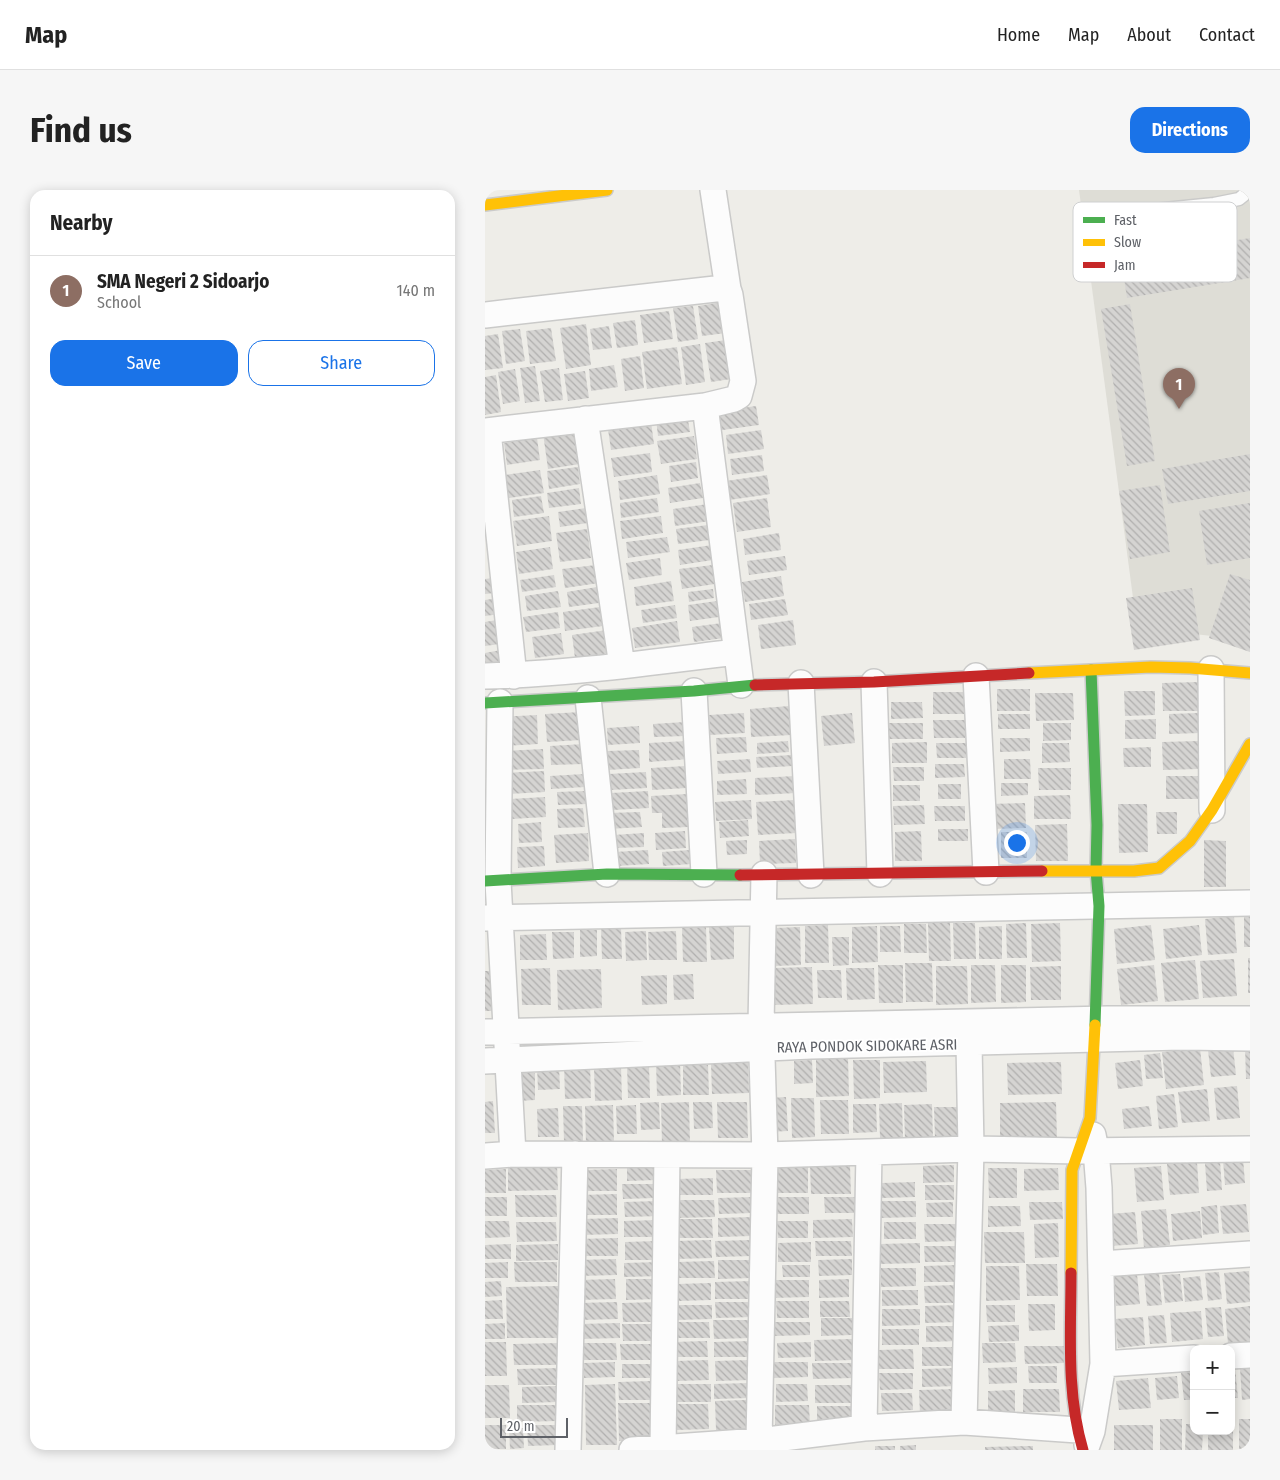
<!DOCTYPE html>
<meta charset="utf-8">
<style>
:root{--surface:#fff;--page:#f6f6f6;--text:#222;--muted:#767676;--line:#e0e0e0;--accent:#1a73e8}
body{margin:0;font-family:"Fira Sans Condensed",sans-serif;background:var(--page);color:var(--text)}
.controls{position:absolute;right:15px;bottom:15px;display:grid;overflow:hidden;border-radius:10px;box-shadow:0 2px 12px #0003}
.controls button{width:45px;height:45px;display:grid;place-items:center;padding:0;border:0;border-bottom:1px solid var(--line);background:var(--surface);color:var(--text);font:25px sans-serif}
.scale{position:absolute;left:15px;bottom:12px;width:68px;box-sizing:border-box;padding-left:5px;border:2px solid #5e6167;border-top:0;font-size:14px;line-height:18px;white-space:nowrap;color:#5e6167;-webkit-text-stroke:4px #fff;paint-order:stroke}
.you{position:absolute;left:531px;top:652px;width:18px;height:18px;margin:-12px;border:4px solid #fff;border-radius:50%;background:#1a73e8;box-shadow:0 0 0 8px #1a73e833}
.badge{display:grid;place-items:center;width:32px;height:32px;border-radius:50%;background:var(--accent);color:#fff;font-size:16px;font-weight:700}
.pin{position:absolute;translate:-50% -41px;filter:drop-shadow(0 1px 2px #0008)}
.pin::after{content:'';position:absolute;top:26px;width:18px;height:15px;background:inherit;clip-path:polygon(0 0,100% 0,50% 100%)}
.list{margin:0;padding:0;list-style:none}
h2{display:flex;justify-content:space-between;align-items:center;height:65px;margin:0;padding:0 20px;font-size:21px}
h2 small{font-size:16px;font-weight:400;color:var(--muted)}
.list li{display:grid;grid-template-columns:32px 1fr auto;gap:15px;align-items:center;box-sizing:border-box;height:70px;padding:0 20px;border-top:1px solid var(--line)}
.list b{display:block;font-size:19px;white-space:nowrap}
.list p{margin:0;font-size:16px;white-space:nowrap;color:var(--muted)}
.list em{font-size:16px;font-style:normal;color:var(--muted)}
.actions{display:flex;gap:10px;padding:15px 20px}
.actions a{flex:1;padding:11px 0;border:1px solid var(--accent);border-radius:15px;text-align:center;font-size:18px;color:var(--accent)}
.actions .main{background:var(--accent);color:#fff}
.map{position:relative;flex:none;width:765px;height:1260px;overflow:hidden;border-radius:15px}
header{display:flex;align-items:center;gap:30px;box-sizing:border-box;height:70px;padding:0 25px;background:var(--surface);border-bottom:1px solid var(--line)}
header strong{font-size:24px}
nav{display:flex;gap:28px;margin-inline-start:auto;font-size:18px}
.intro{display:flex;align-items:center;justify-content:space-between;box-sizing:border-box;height:120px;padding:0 30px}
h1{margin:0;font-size:35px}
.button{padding:12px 22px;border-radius:15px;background:var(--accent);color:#fff;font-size:18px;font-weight:700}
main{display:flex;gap:30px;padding:0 30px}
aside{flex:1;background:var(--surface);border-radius:15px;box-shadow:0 2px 12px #0003}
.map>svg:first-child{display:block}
.education{fill:#deddd6}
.building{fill:url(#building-back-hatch)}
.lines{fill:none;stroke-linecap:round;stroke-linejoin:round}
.lane-casing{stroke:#cacac9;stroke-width:15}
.street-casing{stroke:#cacac9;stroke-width:28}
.fast-casing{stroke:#cbcbca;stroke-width:14}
.slow-casing{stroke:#cbcbca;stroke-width:14}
.jam-casing{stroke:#cbcbca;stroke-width:14}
.lane{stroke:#fcfcfc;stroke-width:12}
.street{stroke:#fcfcfc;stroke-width:25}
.fast{stroke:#4caf50;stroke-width:11}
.slow{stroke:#ffc107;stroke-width:11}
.jam{stroke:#c62828;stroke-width:11}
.labels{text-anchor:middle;stroke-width:4;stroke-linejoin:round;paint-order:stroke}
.street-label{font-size:15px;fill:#5e6167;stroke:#fff}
.key{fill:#fff;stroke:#cfd0d1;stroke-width:1}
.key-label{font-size:14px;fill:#5e6167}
</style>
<header>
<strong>Map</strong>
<nav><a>Home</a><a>Map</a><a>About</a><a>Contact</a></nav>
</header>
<div class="intro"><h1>Find us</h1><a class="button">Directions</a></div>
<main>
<aside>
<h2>Nearby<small></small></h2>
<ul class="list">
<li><span class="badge" style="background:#8d6e63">1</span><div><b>SMA Negeri 2 Sidoarjo</b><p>School</p></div><em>140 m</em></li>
</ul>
<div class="actions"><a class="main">Save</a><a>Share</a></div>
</aside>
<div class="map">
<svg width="765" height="1260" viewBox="0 0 765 1260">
<defs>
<pattern id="building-back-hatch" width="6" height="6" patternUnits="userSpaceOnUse" patternTransform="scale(1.25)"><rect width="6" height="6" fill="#d5d4d2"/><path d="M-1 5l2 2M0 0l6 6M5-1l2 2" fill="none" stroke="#b0afae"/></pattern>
</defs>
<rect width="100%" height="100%" fill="#eeede8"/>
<path class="education" d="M594,0H765V450L652,438Z"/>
<path class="building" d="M765,48V88L642,108L636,69Z
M237,112L241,143L217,146L213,116Z
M645,114L670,271L642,276L616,119Z
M208,116L213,149L193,152L188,118Z
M184,121L188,149L159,153L155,125Z
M150,130L153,155L132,158L128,133Z
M101,134L106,175L81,179L75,138Z
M124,136L127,158L108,160L105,139Z
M66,138L71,171L45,174L41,141Z
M35,139L40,171L21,174L17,141Z
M13,144L18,178L0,180V146Z
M241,150L246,189L226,192L220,153Z
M215,154L220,192L201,195L196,157Z
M192,157L197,194L162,199L157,162Z
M155,166L159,198L140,201L136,169Z
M129,175L133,197L106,201L104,179Z
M50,176L55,211L40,213L35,178Z
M74,178L78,210L60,212L55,181Z
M30,179L35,211L18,214L13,182Z
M100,181L104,208L83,211L79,184Z
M11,185L16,222L0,225V187Z
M271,216L274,235L230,241L228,222Z
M202,224L205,242L173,246L171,229Z
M166,232L169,254L126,260L123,239Z
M90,238L95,274L63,279L58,243Z
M276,240L279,259L243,264L241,245Z
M209,246L212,269L176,274L172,251Z
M52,248L55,270L22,275L19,253Z
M165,263L167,282L129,287L126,268Z
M765,264V301L683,314L677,279Z
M277,265L279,281L247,285L245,269Z
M211,272L213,288L186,292L184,276Z
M93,277L95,294L64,299L62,281Z
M55,280L59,303L24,308L20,285Z
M172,285L175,304L135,310L133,291Z
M282,285L285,304L244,310L241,291Z
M215,293L218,308L185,313L183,298Z
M675,295L685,362L645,369L634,301Z
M94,298L96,314L64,318L62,303Z
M56,306L59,323L29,327L27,310Z
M172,308L174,322L136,328L135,313Z
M282,308L286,337L252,342L248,313Z
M765,313V368L722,375L714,321Z
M223,314L225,331L190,336L188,319Z
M101,318L103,333L75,337L73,322Z
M64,326L67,351L32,356L28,331Z
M176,326L178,343L137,349L135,331Z
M223,335L225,350L193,354L191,339Z
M102,339L106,368L75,372L71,343Z
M294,343L296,360L260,365L258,349Z
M182,347L185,362L143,368L141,352Z
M227,355L228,370L195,375L193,360Z
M65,357L68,379L34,384L31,362Z
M300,366L302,380L264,385L262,371Z
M175,368L177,385L144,390L141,373Z
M111,375L114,393L80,398L77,379Z
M228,375L230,394L197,399L194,379Z
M745,384L765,390V462L724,448Z
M69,385L71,397L37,402L35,390Z
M296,386L299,406L260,412L257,392Z
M8,388L10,403L0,404V389Z
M186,391L189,411L151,416L149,397Z
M112,397L114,413L84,417L82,402Z
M707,398L715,450L649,460L641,408Z
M228,399L229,408L204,412L203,402Z
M73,401L76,417L42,421L40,406Z
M13,408L15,424L0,426V410Z
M300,409L303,425L266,430L264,414Z
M232,411L234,427L205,431L203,415Z
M190,415L192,428L158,433L156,420Z
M115,417L118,436L80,441L78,422Z
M73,422L75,438L41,442L38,427Z
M12,430L15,454L0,456V432Z
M308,430L311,455L276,459L273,435Z
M192,431L195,452L150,458L147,438Z
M237,433L239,448L209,452L207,437Z
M122,440L125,463L90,468L87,445Z
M76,443L79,464L50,468L47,447Z
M16,460L18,477L0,480V463Z
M714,492L715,521H678L677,493Z
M512,499H545V521H512Z
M639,501H670V525L640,526Z
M448,502H481V524H448Z
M550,503H588L589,530L551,531Z
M406,512H437L438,528L406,529Z
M305,516L307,545L266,547L265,519Z
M96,522L97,550L62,552L60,524Z
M259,523L260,543L225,545L224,525Z
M367,523L370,553L339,556L336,526Z
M714,523L715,543L684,544V524Z
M513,524H545V539H513Z
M52,525L53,554L17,556L16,527Z
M671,529V549H640V530Z
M448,530H480V548H449Z
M200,532V546L169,547L168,534Z
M404,533H438V549H404Z
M558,533H586V550L558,551Z
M154,536L155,553L123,555L122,538Z
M261,547L262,562L232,564L231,548Z
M515,548H545V561L515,562Z
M202,551L203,569L164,572V553Z
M303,551L304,562L272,564V553Z
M714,551V579L678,580L677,552Z
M442,552V573H407V553Z
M451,553H481V568H452Z
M557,553H584L585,572L557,573Z
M99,554V574L66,575L65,556Z
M666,557V577H639L638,558Z
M58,559L59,579L17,580L16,561Z
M154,560L155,578L123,580L122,561Z
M307,565L308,576L272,578L271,567Z
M265,569L266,582L233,584L232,571Z
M519,569H545L546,589H519Z
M450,574H479L480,587L450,588Z
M201,576L202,598L167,600L166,578Z
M408,577H439V591H409Z
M553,578H586V600H554Z
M59,581L60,602L21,604L20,583Z
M161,582L162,598L125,600L124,584Z
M99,584L100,597L66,599L65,586Z
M310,586L311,603L270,605V588Z
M681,586H716V609H681Z
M261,589L262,604L232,605V591Z
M516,593H543V605L516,606Z
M453,594H476V609H453Z
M408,595H435V611H408Z
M101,601L102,614L73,615L72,602Z
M163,601L164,618L128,620L126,603Z
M202,604L204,637L177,638V623H167L166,606Z
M585,605L586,629H549V606Z
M60,607L61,627L26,629L25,609Z
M266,610L267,629L231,631L230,612Z
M309,610L312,643L273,645L271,612Z
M540,613L541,638L504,639L503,614Z
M633,614H662L663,662L634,663Z
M439,615L440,634L409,635L408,616Z
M449,616H480V631H450Z
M98,618L100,637L73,638L72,619Z
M155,622L157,637L124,639L123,623Z
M671,622H692V644H672Z
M263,630L264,646L235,648L234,632Z
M56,632L57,652L34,653L33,634Z
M582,634L583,671H551L550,635Z
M453,639H483V651H453Z
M200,641L201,658L171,660L170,643Z
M436,641L437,671H410V642Z
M516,642H542V668H516Z
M103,643L104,671L71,673L69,645Z
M159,643V657L130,658L129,645Z
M310,649L311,673L275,674L274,651Z
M262,650V664L242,665L241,651Z
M719,650L741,651V697H719Z
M59,656L60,676L33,678L32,657Z
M163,660L164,674L131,676L130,662Z
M205,660L206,674L178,676L177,662Z
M759,724H765V757H759Z
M749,726L752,763L723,765L720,729Z
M465,732L466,771H444L443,733Z
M468,733H490L491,769H469Z
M541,733L542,768H522L521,734Z
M575,733L576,771L547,772L546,734Z
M419,734H441L442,763H419Z
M343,735L344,773H320V736Z
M666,735L670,770L632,774L629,739Z
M714,735L717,765L681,769L678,739Z
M392,736L393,772L367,773V737Z
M395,736H415L416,762H395Z
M517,736V769H494V737Z
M116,737H136L137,769H117Z
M221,737L222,772H198L197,738Z
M224,737H249V769L226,770Z
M315,737L316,775L289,776V738Z
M95,740H112V766L95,767Z
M161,741L162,770L141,771L140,742Z
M191,741L192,770H164L163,742Z
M67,742H89V768L68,769Z
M61,744L62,770H35V745Z
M347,747H364V775L348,776Z
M763,768H765V803H763Z
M749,769L752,806L718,808L715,771Z
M710,770L714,809L680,812L676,773Z
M420,773H447L448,812H421Z
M393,775H418V813H394Z
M486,775H510L511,812L486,813Z
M516,775H541V812L516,813Z
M669,775L673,811L636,815L632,779Z
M451,776H482L483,814L451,815Z
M576,776V810H546L545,777Z
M327,777L328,814L288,815V778Z
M65,778L66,815H37L36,779Z
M361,778H389L390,809L362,810Z
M116,779L117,818L73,820L72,780Z
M332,780H356L357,808H333Z
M0,781H17L18,821H0Z
M208,784L209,809L189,810L188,785Z
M182,785V814L157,815L156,786Z
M760,856H765V889H761Z
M748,857L751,885L726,887L723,860Z
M715,858L719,895L681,899L677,862Z
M675,863L678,888L661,889L659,865Z
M331,868H363L364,906L331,907Z
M327,870L328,893L309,894V871Z
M368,870H395V908L369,909Z
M655,870L658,896L633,899L630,873Z
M195,871L196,905L172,906L171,872Z
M441,871L442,902L399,903L398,872Z
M105,872L106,908L80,909L79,873Z
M263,872L264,903L227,904L226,873Z
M576,872L577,904L523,905L522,873Z
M142,874H164L165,908H143Z
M52,875H74L75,899L53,900Z
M198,875H223L224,905H198Z
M136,876L137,910L110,911L109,877Z
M32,883H50V910L33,911Z
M752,896L755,928L732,930L729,898Z
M722,899L725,931L697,933L693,902Z
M689,904L693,937L674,939L671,906Z
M301,907L303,941L283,942L282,908Z
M306,908H329L330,947L307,948Z
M335,910H363L364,944H336Z
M8,911L10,943H0V912Z
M174,912L175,939L156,940L155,913Z
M204,912L205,954L177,955L176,913Z
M208,912H227L228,938L209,939Z
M232,912H262L263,948H233Z
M571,912L572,950L515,951V913Z
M417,913L418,948H395L394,914Z
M368,914H391L392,942L368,943Z
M447,914L448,949L420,950L419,915Z
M128,915L129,953L101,954L100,916Z
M151,915L152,944H132L131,916Z
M78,916H97L98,951L79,952Z
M664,916L667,936L639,939L637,919Z
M449,917H477L478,948H450Z
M73,918L74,947H53L52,919Z
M758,968L760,993L740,995L738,970Z
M735,971L737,1000L722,1001L720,973Z
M712,972L714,1003L685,1005L682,974Z
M288,974H323V1003H289Z
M72,975L73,1000L23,1001V976Z
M365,975L366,1004H326L325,976Z
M469,975V992L438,993V976Z
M676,976L679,1010L652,1012L649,978Z
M142,977H170L171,990L142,991Z
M503,978H532V1008H504Z
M573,978L574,1000L539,1001V979Z
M21,979V1003H0V980Z
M132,979V1001H97V980Z
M231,980H266V1003H232Z
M228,988V1005H192L191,989Z
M430,992V1007L397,1008L396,993Z
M137,994H170V1008L138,1009Z
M440,995H469V1010H440Z
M132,1004V1025H95V1005Z
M30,1005H71L72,1027H31Z
M0,1007H22V1026H0Z
M268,1007V1023L234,1024L233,1008Z
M290,1007H324V1024H290Z
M339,1007H371V1023H340Z
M192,1010H229L230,1027L192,1028Z
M174,1011L175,1026L140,1027L139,1012Z
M394,1011H431V1027L395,1028Z
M468,1012V1027H442L441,1013Z
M544,1012H577L578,1029L545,1030Z
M761,1014L764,1042L738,1044L735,1016Z
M732,1015L734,1043L718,1045L716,1017Z
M503,1016H535L536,1036L503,1037Z
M681,1019L685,1055L659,1058L656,1021Z
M715,1021L717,1048L688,1051L686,1024Z
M650,1022L653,1054L626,1056L624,1024Z
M267,1027V1046L233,1047V1028Z
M133,1028V1044L97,1045V1029Z
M191,1029H227L228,1048H192Z
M367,1029L368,1047L328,1048V1030Z
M173,1030V1047H139V1031Z
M0,1031H24L25,1047L0,1048Z
M292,1031H323V1048H293Z
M31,1032H71L72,1051L32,1052Z
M399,1032H431V1049H399Z
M573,1033L574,1067L550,1068L549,1034Z
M439,1034H472V1051L440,1052Z
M499,1042H539L540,1073H500Z
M133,1048V1066H92V1049Z
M226,1050L227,1068L191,1069V1051Z
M267,1050L268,1066L231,1067L230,1051Z
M173,1051L174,1070H140V1052Z
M330,1051H366L367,1066H331Z
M326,1052V1072H293V1053Z
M435,1053V1073L395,1074V1054Z
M26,1054V1069H0V1055Z
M73,1054V1070L31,1071V1055Z
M439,1056H474V1072H440Z
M131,1069L132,1085L93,1086L92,1070Z
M367,1069V1085L334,1086L333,1070Z
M233,1070H267V1088L233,1089Z
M229,1071L230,1088H193L192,1072Z
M23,1072V1088H0V1073Z
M29,1072H72V1092H30Z
M175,1072L176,1086L139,1087V1073Z
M541,1074H572L573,1106H542Z
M297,1075H325V1087H298Z
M473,1075L474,1092H439V1076Z
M501,1076H534L535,1110L501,1111Z
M396,1078H431V1096L396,1097Z
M764,1081L765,1112L742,1114L739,1083Z
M734,1082L737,1109L723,1111L720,1083Z
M674,1083L677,1115L662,1116L659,1084Z
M652,1084L655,1114L631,1116L629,1085Z
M695,1084L698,1111L680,1113L677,1085Z
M715,1086L718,1110L700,1112L698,1088Z
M130,1089L131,1109L93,1110V1090Z
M141,1089H172L173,1109L141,1110Z
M364,1089V1107L334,1108V1090Z
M286,1090H324V1107L287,1108Z
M16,1091L17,1106L0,1107V1092Z
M267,1091V1109H230V1092Z
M226,1093V1110L192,1111V1094Z
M472,1095L473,1113H440L439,1096Z
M73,1096L74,1148H22L21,1097Z
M397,1100H433V1115L397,1116Z
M17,1110L18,1129H0V1111Z
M291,1111H324V1128H292Z
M335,1111H364L365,1127H335Z
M132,1112L133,1129L94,1130V1113Z
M173,1112L174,1132H138L137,1113Z
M230,1112H268V1127L231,1128Z
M543,1114H570V1140L544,1141Z
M190,1115H227V1129L191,1130Z
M473,1115L474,1132L440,1133V1116Z
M501,1115H530V1132H502Z
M765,1116V1152L743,1154L740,1119Z
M736,1117L739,1146L723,1147L720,1118Z
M397,1119H435V1135L397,1136Z
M716,1121L718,1149L687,1152L685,1123Z
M679,1125L682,1153L665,1154L663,1126Z
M658,1127L660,1155L633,1158L630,1129Z
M336,1128H367V1145L336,1146Z
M228,1130H267V1148L229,1149Z
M191,1132H224L225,1148H191Z
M290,1132H325V1145L290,1146Z
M20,1133V1149H0V1134Z
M135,1133V1148L94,1149L93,1134Z
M137,1134H172V1151H138Z
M534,1135V1151L504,1152L503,1136Z
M441,1136H473L474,1151L441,1152Z
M397,1139H434V1155H397Z
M367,1149L368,1170L330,1171L329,1150Z
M222,1151L223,1167H189L188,1152Z
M266,1151L267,1167H229V1152Z
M0,1152H21L22,1186H0Z
M326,1152V1167L293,1168L292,1153Z
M74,1153V1175H29L28,1154Z
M93,1153H131L132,1170H93Z
M497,1153H530L531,1172L498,1173Z
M135,1154H170L171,1170H136Z
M539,1156H579V1173L540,1174Z
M437,1157H475L476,1176H437Z
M428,1159L429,1179H394V1160Z
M223,1170L224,1190L192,1191L191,1171Z
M266,1170V1190L231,1191L230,1171Z
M130,1172V1187L99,1188V1173Z
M287,1172H323V1187L288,1188Z
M327,1173H368V1188L328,1189Z
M137,1174H169L170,1188H137Z
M543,1176H572V1193H544Z
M532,1177V1193L504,1194L503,1178Z
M765,1177V1209L757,1210L755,1178Z
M75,1178V1195H33L32,1179Z
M474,1178V1196L437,1197V1179Z
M746,1178H750L753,1208H746Z
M709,1182V1210H699L696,1183Z
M394,1183H428V1199L395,1200Z
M692,1186L694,1208L672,1210L670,1188Z
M663,1188L666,1218L634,1220L631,1191Z
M168,1191V1210H134L133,1192Z
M264,1193V1208L229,1209V1194Z
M130,1194L132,1255H101L100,1195Z
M189,1194H226V1212H189Z
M291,1194H322L323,1211L291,1212Z
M0,1195H24L25,1228H0Z
M330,1195H369V1213H330Z
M72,1196L73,1212L37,1213V1197Z
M472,1199V1225H435L434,1200Z
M538,1199H574L575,1222H538Z
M530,1200V1224H503V1201Z
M396,1203H427L428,1220L397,1221Z
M261,1210V1240H231L230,1211Z
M133,1213H166V1251H134Z
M191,1214H223L224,1239L192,1240Z
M32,1215H72V1231L32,1232Z
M290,1215H324L325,1235H290Z
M332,1216H366V1234L332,1235Z
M675,1229H697V1260H675Z
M754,1229H765V1260H754Z
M746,1232H748V1260H723V1241H746Z
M701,1234H709V1241H718L717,1260H700Z
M0,1235H21V1259H0Z
M42,1235H71L72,1255L43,1256Z
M629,1235H668V1260H629Z
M24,1238H38L39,1258L25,1259Z
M431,1255V1260H415V1256Z
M390,1256H410V1260H390Z
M548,1256V1260H500V1257Z"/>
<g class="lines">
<g class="lane-casing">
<path id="lane" d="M620,25L729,14L754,9L759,5L761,0"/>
</g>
<g class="street-casing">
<path id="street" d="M228,0L243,99
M0,125L239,98L243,99L245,105L258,191L254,206L249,209L220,216L0,241
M220,216L256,495
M100,229L137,476
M3,241L29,486
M726,479L727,620
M0,486C84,484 168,472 251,462
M491,486L501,682
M389,492L395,684
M316,493L326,685
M209,501L219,684
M103,508L122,684
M15,512L13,691L28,964
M0,728L765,713
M0,842L623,829H765
M0,871L326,856L697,847L765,848
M0,966L28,964L280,965L486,959L594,961L765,959
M616,1074L765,1064
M746,1166L765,1165
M618,1174L709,1168
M479,1232L486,959L484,853
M379,1238L384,962
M274,1251L280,965L276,835L279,684
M602,1255L607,1241L618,1174L614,998L611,960L608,945
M178,1258L182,965
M83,1260L90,964
M147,1260L274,1251L379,1238L479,1232L607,1241"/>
</g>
<g class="fast-casing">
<path id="fast" d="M606,480L612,635L611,680L614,716L610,835
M0,513L209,501L270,495
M0,691L122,684L255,685"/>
</g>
<g class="slow-casing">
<path id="slow" d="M0,15L122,0
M544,483L666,477L705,478L765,483
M557,681H649L674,678L705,651L727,620L765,554
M586,1083L587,980L605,928L610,835"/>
</g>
<g class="jam-casing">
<path id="jam" d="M270,495L389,492L544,483
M255,685L557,681
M586,1083C586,1142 581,1203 598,1260"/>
</g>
<use href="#lane" class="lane"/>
<use href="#street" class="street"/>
<use href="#fast" class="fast"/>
<use href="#slow" class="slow"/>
<use href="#jam" class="jam"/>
</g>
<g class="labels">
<g class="street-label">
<text transform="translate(382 856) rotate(-1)" y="5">RAYA PONDOK SIDOKARE ASRI</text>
</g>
</g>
<rect x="588" y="12" width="164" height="80" rx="8" class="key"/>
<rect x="598" y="27" width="22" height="6" fill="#4caf50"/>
<rect x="598" y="49" width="22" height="7" fill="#ffc107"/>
<rect x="598" y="72" width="22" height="6" fill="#c62828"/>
<g class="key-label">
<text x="629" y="35">Fast</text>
<text x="629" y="57">Slow</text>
<text x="629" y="80">Jam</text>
</g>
</svg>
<div class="controls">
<button>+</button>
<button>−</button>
</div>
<div class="scale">20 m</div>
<div class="you"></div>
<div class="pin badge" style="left:694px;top:219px;background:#8d6e63">1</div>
</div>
</main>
